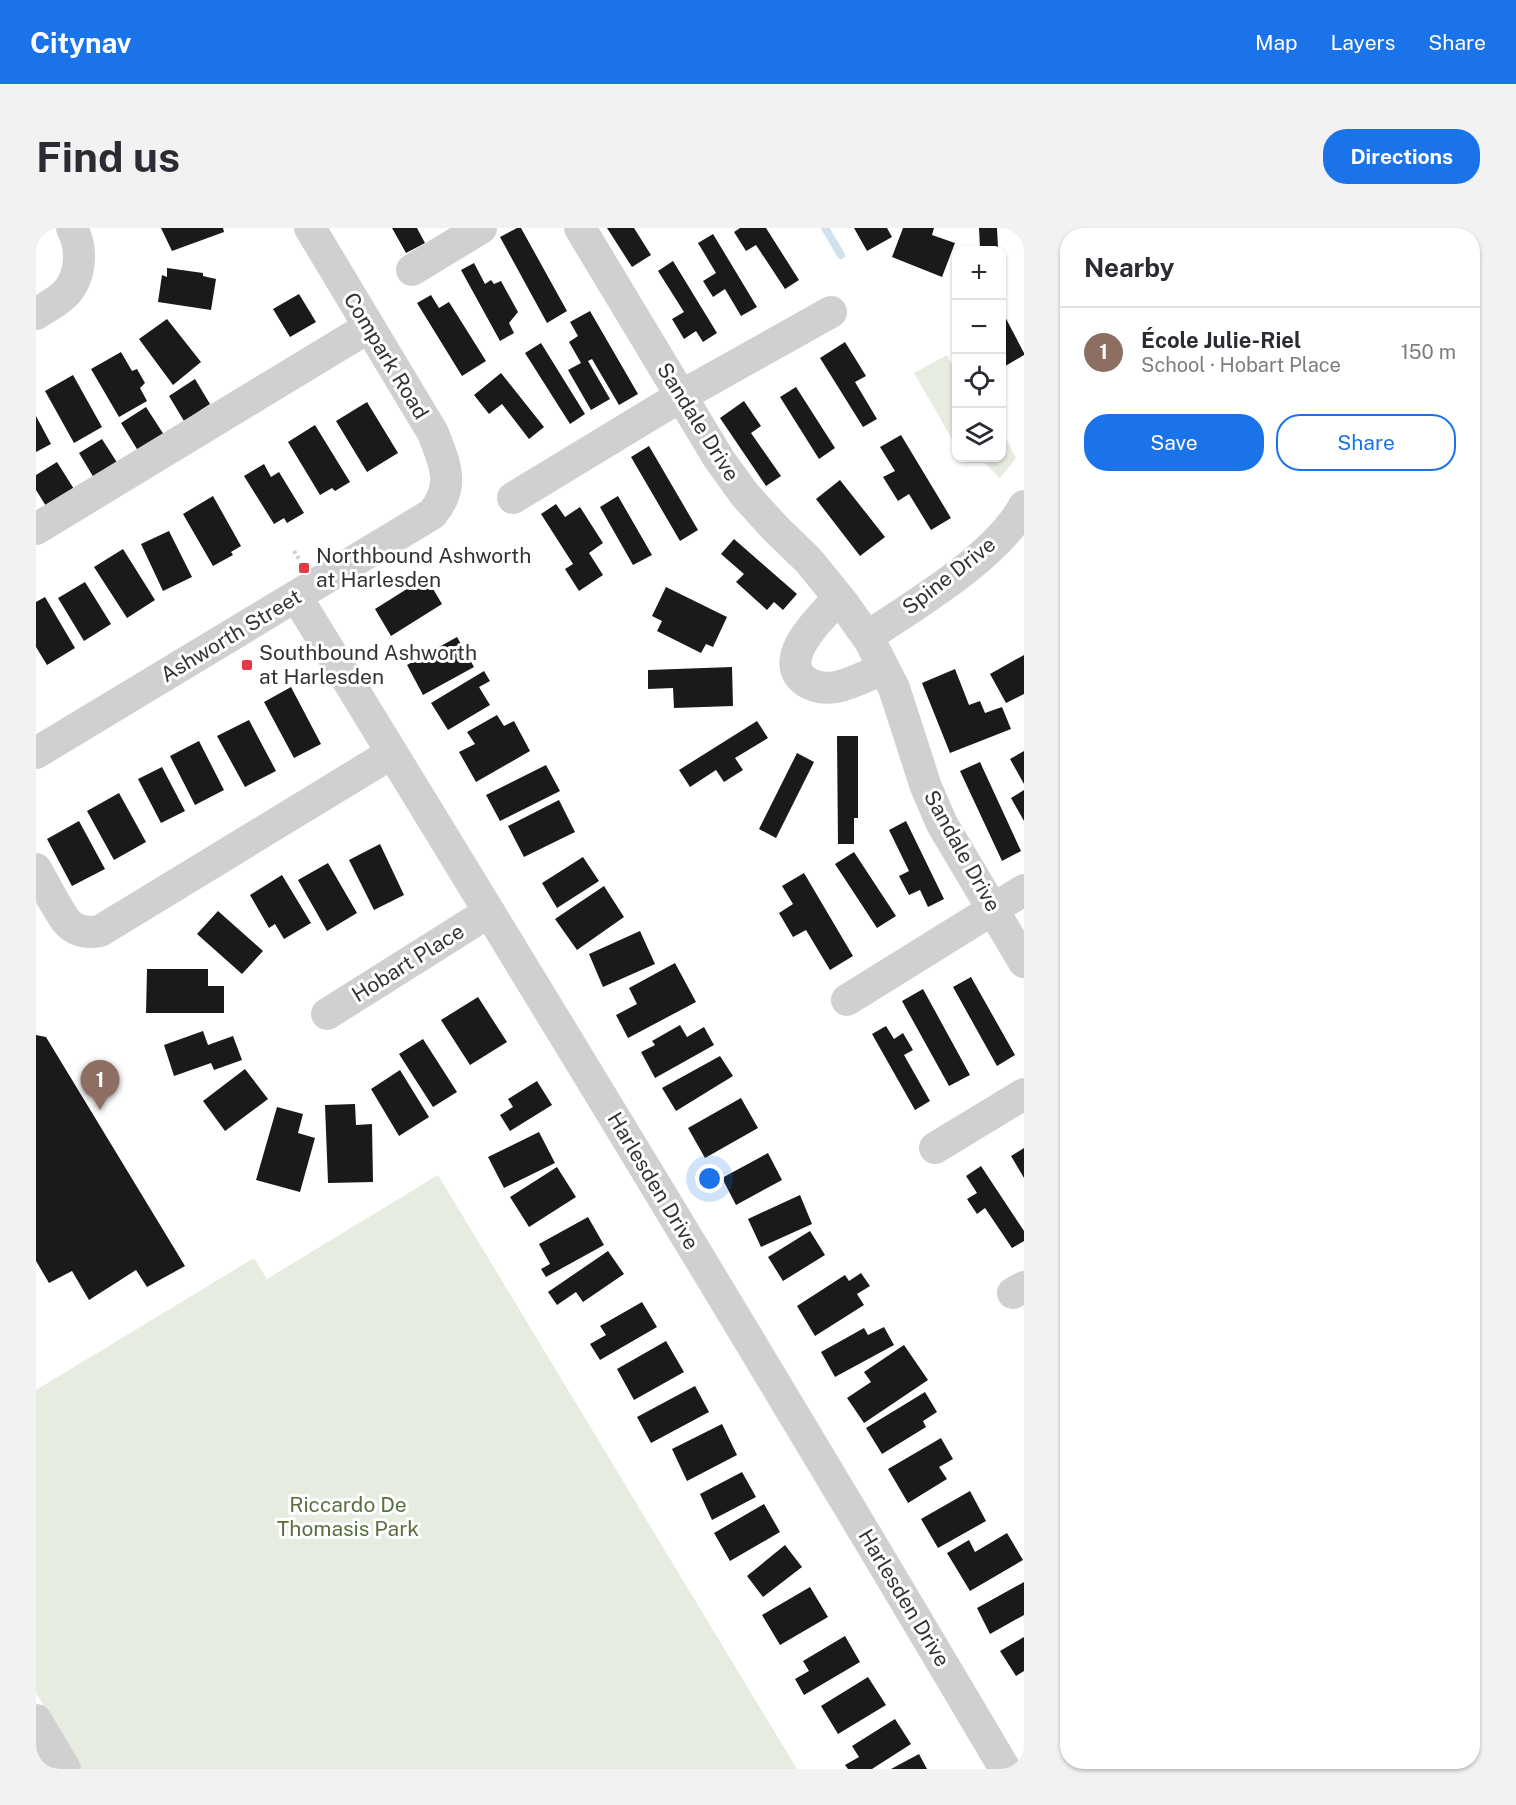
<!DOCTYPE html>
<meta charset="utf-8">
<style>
:root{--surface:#fff;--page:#f2f2f3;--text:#2b2b33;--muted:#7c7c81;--line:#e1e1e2;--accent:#1a73e8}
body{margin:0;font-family:"Public Sans",sans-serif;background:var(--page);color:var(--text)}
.controls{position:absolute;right:18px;top:18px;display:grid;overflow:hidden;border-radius:12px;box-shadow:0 2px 4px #0004}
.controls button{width:54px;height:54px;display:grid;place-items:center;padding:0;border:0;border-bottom:2px solid var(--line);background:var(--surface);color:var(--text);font:30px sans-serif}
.you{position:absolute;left:674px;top:951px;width:21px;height:21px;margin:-15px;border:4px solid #fff;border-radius:50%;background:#1a73e8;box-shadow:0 0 0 9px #1a73e833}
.badge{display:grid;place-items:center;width:39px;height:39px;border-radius:50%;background:var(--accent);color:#fff;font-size:20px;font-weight:700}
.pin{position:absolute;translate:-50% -50px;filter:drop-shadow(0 2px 3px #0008)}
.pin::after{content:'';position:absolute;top:32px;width:21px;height:18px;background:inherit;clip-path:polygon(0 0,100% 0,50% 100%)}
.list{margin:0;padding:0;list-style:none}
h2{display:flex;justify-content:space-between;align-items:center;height:78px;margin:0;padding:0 24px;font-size:26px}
h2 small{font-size:20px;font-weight:400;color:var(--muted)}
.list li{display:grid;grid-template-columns:39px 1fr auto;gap:18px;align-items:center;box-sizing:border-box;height:90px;padding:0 24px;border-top:2px solid var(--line)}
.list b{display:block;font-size:22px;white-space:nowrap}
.list p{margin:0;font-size:20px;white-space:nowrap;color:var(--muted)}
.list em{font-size:20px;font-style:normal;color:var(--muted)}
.actions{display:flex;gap:12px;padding:18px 24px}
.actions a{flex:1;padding:14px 0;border:2px solid var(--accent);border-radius:24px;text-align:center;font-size:21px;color:var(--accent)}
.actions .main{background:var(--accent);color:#fff}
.icon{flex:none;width:33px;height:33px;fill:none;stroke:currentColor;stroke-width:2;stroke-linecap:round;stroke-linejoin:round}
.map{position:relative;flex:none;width:988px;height:1541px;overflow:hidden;border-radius:24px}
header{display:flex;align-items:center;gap:36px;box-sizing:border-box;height:84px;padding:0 30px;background:var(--accent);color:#fff}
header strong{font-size:28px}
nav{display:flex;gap:33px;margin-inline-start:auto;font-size:21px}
.intro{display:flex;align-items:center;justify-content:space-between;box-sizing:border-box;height:144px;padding:0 36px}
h1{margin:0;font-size:42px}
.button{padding:15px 27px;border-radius:24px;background:var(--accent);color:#fff;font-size:21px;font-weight:700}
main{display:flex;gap:36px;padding:0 36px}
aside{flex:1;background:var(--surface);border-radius:24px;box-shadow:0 2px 4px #0004}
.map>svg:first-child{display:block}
.green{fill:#e6ecdf}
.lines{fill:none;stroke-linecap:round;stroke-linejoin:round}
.stream{stroke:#cfe2ee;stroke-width:8}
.building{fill:#1a1a1a}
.path{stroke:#cdcdcd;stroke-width:4;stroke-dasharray:3 3;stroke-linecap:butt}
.minor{stroke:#d0d0d0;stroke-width:32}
.poi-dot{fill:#e63946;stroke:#fff;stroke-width:2}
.labels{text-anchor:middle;stroke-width:6;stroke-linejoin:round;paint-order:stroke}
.street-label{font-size:21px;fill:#333;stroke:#fff}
.poi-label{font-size:21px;fill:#333;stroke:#fff;text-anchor:start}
.park-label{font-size:21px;fill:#56703f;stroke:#fff}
</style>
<header>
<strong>Citynav</strong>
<nav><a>Map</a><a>Layers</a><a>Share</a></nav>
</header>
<div class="intro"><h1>Find us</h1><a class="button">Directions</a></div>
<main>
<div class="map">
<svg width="988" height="1541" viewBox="0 0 988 1541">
<rect width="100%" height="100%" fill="#fff"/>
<path class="green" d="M911,127L920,144V218L878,145Z
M966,203L980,230L964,250L949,235H931L927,230H966Z
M402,947L761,1541H46L0,1465V1162L218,1030L231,1051Z"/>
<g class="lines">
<path class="stream" d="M789,0L805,27"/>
</g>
<path class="building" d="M125,0H187L188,4L136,23Z
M356,0H381L389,15L370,25Z
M481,0H485L531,83L511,95L464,9Z
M571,0H598L615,27L596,39Z
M704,0H730L763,52L749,61L720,17L710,23L698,4Z
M818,0H851L856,9L831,23Z
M867,0H898L896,7L919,15L906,49L856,29Z
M943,0H961L962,19L944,20Z
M677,6L721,79L705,88L689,61L677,69L667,53L680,45L662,15Z
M637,33L681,105L667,114L660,103L648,111L636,91L648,84L622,43Z
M438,35L449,56L455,52L458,56L465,53L482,84L473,95L478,105L464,113L425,42Z
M131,40L167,45V48L180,51L175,82L122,74L126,47L131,49Z
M263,66L280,94L254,109L237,81Z
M395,67L403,80L413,74L450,133L426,148L381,75Z
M554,83L602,166L583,177L556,131L552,133L574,171L555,182L532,142L545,135L533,114L542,108L534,94Z
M966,83L988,125V127L966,140Z
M131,91L165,134L137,157L103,111Z
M809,114L830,148L819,154L841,191L827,199L784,130Z
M505,115L549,186L534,196L489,125Z
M85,124L96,143L101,141L109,155L104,160L111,173L83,189L55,141Z
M465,145L508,199L493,211L466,176L453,186L438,167Z
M37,147L66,199L38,215L9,163Z
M159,151L174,176L148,193L133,168Z
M760,159L799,220L783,231L744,169Z
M708,173L725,198L715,205L745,248L730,258L684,190Z
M331,174L362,225L331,244L300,193Z
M110,179L130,210L104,226L85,195Z
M0,188L15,216L0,224Z
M279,197L314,254L299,263L296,260L284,267L252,214Z
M865,207L915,290L895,302L873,266L862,273L847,249L859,243L844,219Z
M66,211L82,236L58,250L43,225Z
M613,218L662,302L644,313L595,229Z
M21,234L38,261L10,278L0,262V247Z
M228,236L235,249L243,244L268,285L251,295L248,290L238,296L208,248Z
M804,252L849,309L824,328L780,271Z
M177,268L205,318L195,324L197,327L177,338L147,286Z
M582,268L616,327L597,337L564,279Z
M520,276L529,289L544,279L567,315L553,325L567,347L543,363L529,341L537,336L505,286Z
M133,303L156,349L127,363L105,316Z
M698,311L761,366L747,382L738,374L731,382L700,354L708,346L685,326Z
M87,321L119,372L91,390L58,339Z
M390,349L406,376L355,408L339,381Z
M49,354L75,396L48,413L22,370Z
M630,359L691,389L677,419L670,416L665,425L621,403L626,393L616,388Z
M9,369L39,420L11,437L0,419V374Z
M421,409L438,439L387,467L371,437Z
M988,427V466L970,475L954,446Z
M696,439L697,478L638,480L637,460L612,461V442Z
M919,441L933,477L944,473L949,485L966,479L975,501L914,525L886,455Z
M448,443L454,453L443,459L454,477L412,502L395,475Z
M255,459L285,516L258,530L228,474Z
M461,487L468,498L478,493L494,523L440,554L423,524L439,516L431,504Z
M213,492L240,543L209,559L181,508Z
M721,493L732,510L699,530L707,542L688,554L680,542L654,559L643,542Z
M801,508H822V590H818V616H802Z
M163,513L188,562L159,577L134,528Z
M988,523V556L974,531Z
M761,525L778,534L740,610L723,601Z
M944,534L985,623L966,633L924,543Z
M510,537L524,563L464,593L450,567Z
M126,539L149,583L125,595L102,551Z
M988,562V593L975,570Z
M83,565L110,614L78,632L51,583Z
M523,572L539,604L488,629L472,598Z
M43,593L69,641L36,658L11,611Z
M870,593L908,671L892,679L884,662L873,667L863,648L873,643L853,602Z
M344,616L368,667L338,682L313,632Z
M818,624L860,688L841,700L799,636Z
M547,629L563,653L521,680L506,655Z
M292,635L321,685L291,703L262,652Z
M768,645L817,728L794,742L770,702L757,709L743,685L757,676L746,658Z
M246,647L275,695L248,711L239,696L233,700L214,667Z
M568,658L588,689L541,722L519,691Z
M182,683L227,723L206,746L161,706Z
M604,703L619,736L567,759L553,726Z
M639,735L660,774L592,810L580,787L601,776L593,760Z
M111,741H172V758H188V785H110Z
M935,749L979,827L961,838L917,759Z
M887,761L934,847L913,858L866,773Z
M442,769L471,814L434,837L405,792Z
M644,797L651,809L668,799L678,817L619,850L605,824L619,817L616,813Z
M850,798L858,811L867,805L877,822L868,827L894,873L879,882L836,806Z
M167,803L172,817L197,808L206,832L178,842L175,835L138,848L128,817Z
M0,807L10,809L149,1038L111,1059L100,1042L53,1072L36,1043L13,1055L0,1033Z
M387,811L421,864L397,879L363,826Z
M684,828L697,848L640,883L626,860Z
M209,841L232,871L189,903L167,873Z
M364,842L393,889L363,908L335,861Z
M501,853L516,877L474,903L464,887L477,879L472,871Z
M705,870L722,900L669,930L652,900Z
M319,876L320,897L336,896L337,954L292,955L289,877Z
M241,879L267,886L262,905L279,910L264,964L220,952Z
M503,904L519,935L468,960L452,929Z
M988,920V950L975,928Z
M732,925L746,952L700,977L686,950Z
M945,938L988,1003V1013L976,1020L949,980L941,986L931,971L941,965L930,948Z
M521,939L540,969L493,999L474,969Z
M764,967L776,996L725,1019L712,991Z
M552,989L568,1017L510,1049L505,1041L514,1036L503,1016Z
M774,1003L789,1027L747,1053L732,1029Z
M572,1023L588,1046L547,1074L540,1064L521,1077L512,1064Z
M825,1045L834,1058L821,1066L828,1077L779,1108L761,1078L809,1047L813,1053Z
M606,1074L621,1099L564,1132L554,1116L570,1107L564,1098Z
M848,1099L858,1117L799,1149L785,1124L828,1100L832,1107Z
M630,1113L648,1144L598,1172L581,1141Z
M868,1117L892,1152L828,1195L811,1170L835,1154L828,1144Z
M659,1158L673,1184L615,1215L601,1189Z
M889,1164L901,1184L887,1193L890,1199L846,1226L830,1200Z
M686,1196L701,1227L651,1253L636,1221Z
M905,1210L917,1231L903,1239L911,1251L872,1275L852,1241Z
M706,1244L720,1269L676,1292L664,1266Z
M934,1263L950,1293L902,1320L885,1291Z
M728,1276L744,1304L694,1333L678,1305Z
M971,1305L987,1332L934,1363L911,1325L933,1312L939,1324Z
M749,1317L766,1339L727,1369L711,1348Z
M988,1354V1387L954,1406L941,1380Z
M774,1359L792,1389L744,1417L726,1387Z
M809,1408L824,1434L768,1467L759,1451L773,1443L767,1433Z
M988,1409V1443L980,1448L964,1423Z
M832,1449L850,1477L802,1506L785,1478Z
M859,1491L875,1516L836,1541H812L809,1537L823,1529L816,1518Z
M883,1526L891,1541H855Z"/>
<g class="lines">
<path class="path" d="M258,323L263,331"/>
<path class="minor" d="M544,0L683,231L709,267L739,300L773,333L807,375L834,413L858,460L890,559L906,596L988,734
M376,42L445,0
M0,86C11,79 23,73 31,64C46,46 46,19 36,0
M477,270L645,168L795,84
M0,301L333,99
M260,368C499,758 737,1148 969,1541
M803,370C787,387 739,431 769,453C779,460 789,461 800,459C816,456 832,447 847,441
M831,409C878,377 961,329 988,278
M0,525L396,286C420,258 409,236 397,205L274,0
M0,641C7,653 24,687 32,695C41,704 53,705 64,703L356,525
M811,772L988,662
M291,786L453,684
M899,920L988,866
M977,1065L988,1059
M0,1492L29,1541"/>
</g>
<g class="poi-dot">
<rect x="262" y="334" width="12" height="12" rx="3"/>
<rect x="205" y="431" width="12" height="12" rx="3"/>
</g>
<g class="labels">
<g class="street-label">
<text transform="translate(350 128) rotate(59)" y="7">Compark Road</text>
<text transform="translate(662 194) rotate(58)" y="7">Sandale Drive</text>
<text transform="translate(913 348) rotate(-38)" y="7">Spine Drive</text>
<text transform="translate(195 408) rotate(-31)" y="7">Ashworth Street</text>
<text transform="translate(926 623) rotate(61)" y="7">Sandale Drive</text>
<text transform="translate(372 735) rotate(-32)" y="7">Hobart Place</text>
<text transform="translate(617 953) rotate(59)" y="7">Harlesden Drive</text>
<text transform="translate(868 1370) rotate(59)" y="7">Harlesden Drive</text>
</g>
<g class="poi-label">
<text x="280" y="335">Northbound Ashworth<tspan x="280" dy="24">at Harlesden</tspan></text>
<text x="223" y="432">Southbound Ashworth<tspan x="223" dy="24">at Harlesden</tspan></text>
</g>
<g class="park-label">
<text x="312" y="1284">Riccardo De<tspan x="312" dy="24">Thomasis Park</tspan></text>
</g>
</g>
</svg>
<div class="controls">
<button>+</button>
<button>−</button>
<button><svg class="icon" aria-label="locate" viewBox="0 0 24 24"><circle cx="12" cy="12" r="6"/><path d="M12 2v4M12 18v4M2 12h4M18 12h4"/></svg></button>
<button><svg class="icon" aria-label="layers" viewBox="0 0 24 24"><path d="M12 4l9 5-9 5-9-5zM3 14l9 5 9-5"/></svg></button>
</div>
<div class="you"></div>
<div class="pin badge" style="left:64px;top:882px;background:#8d6e63">1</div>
</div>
<aside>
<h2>Nearby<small></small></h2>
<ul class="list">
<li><span class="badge" style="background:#8d6e63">1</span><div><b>École Julie-Riel</b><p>School · Hobart Place</p></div><em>150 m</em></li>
</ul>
<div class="actions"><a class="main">Save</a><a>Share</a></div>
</aside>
</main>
